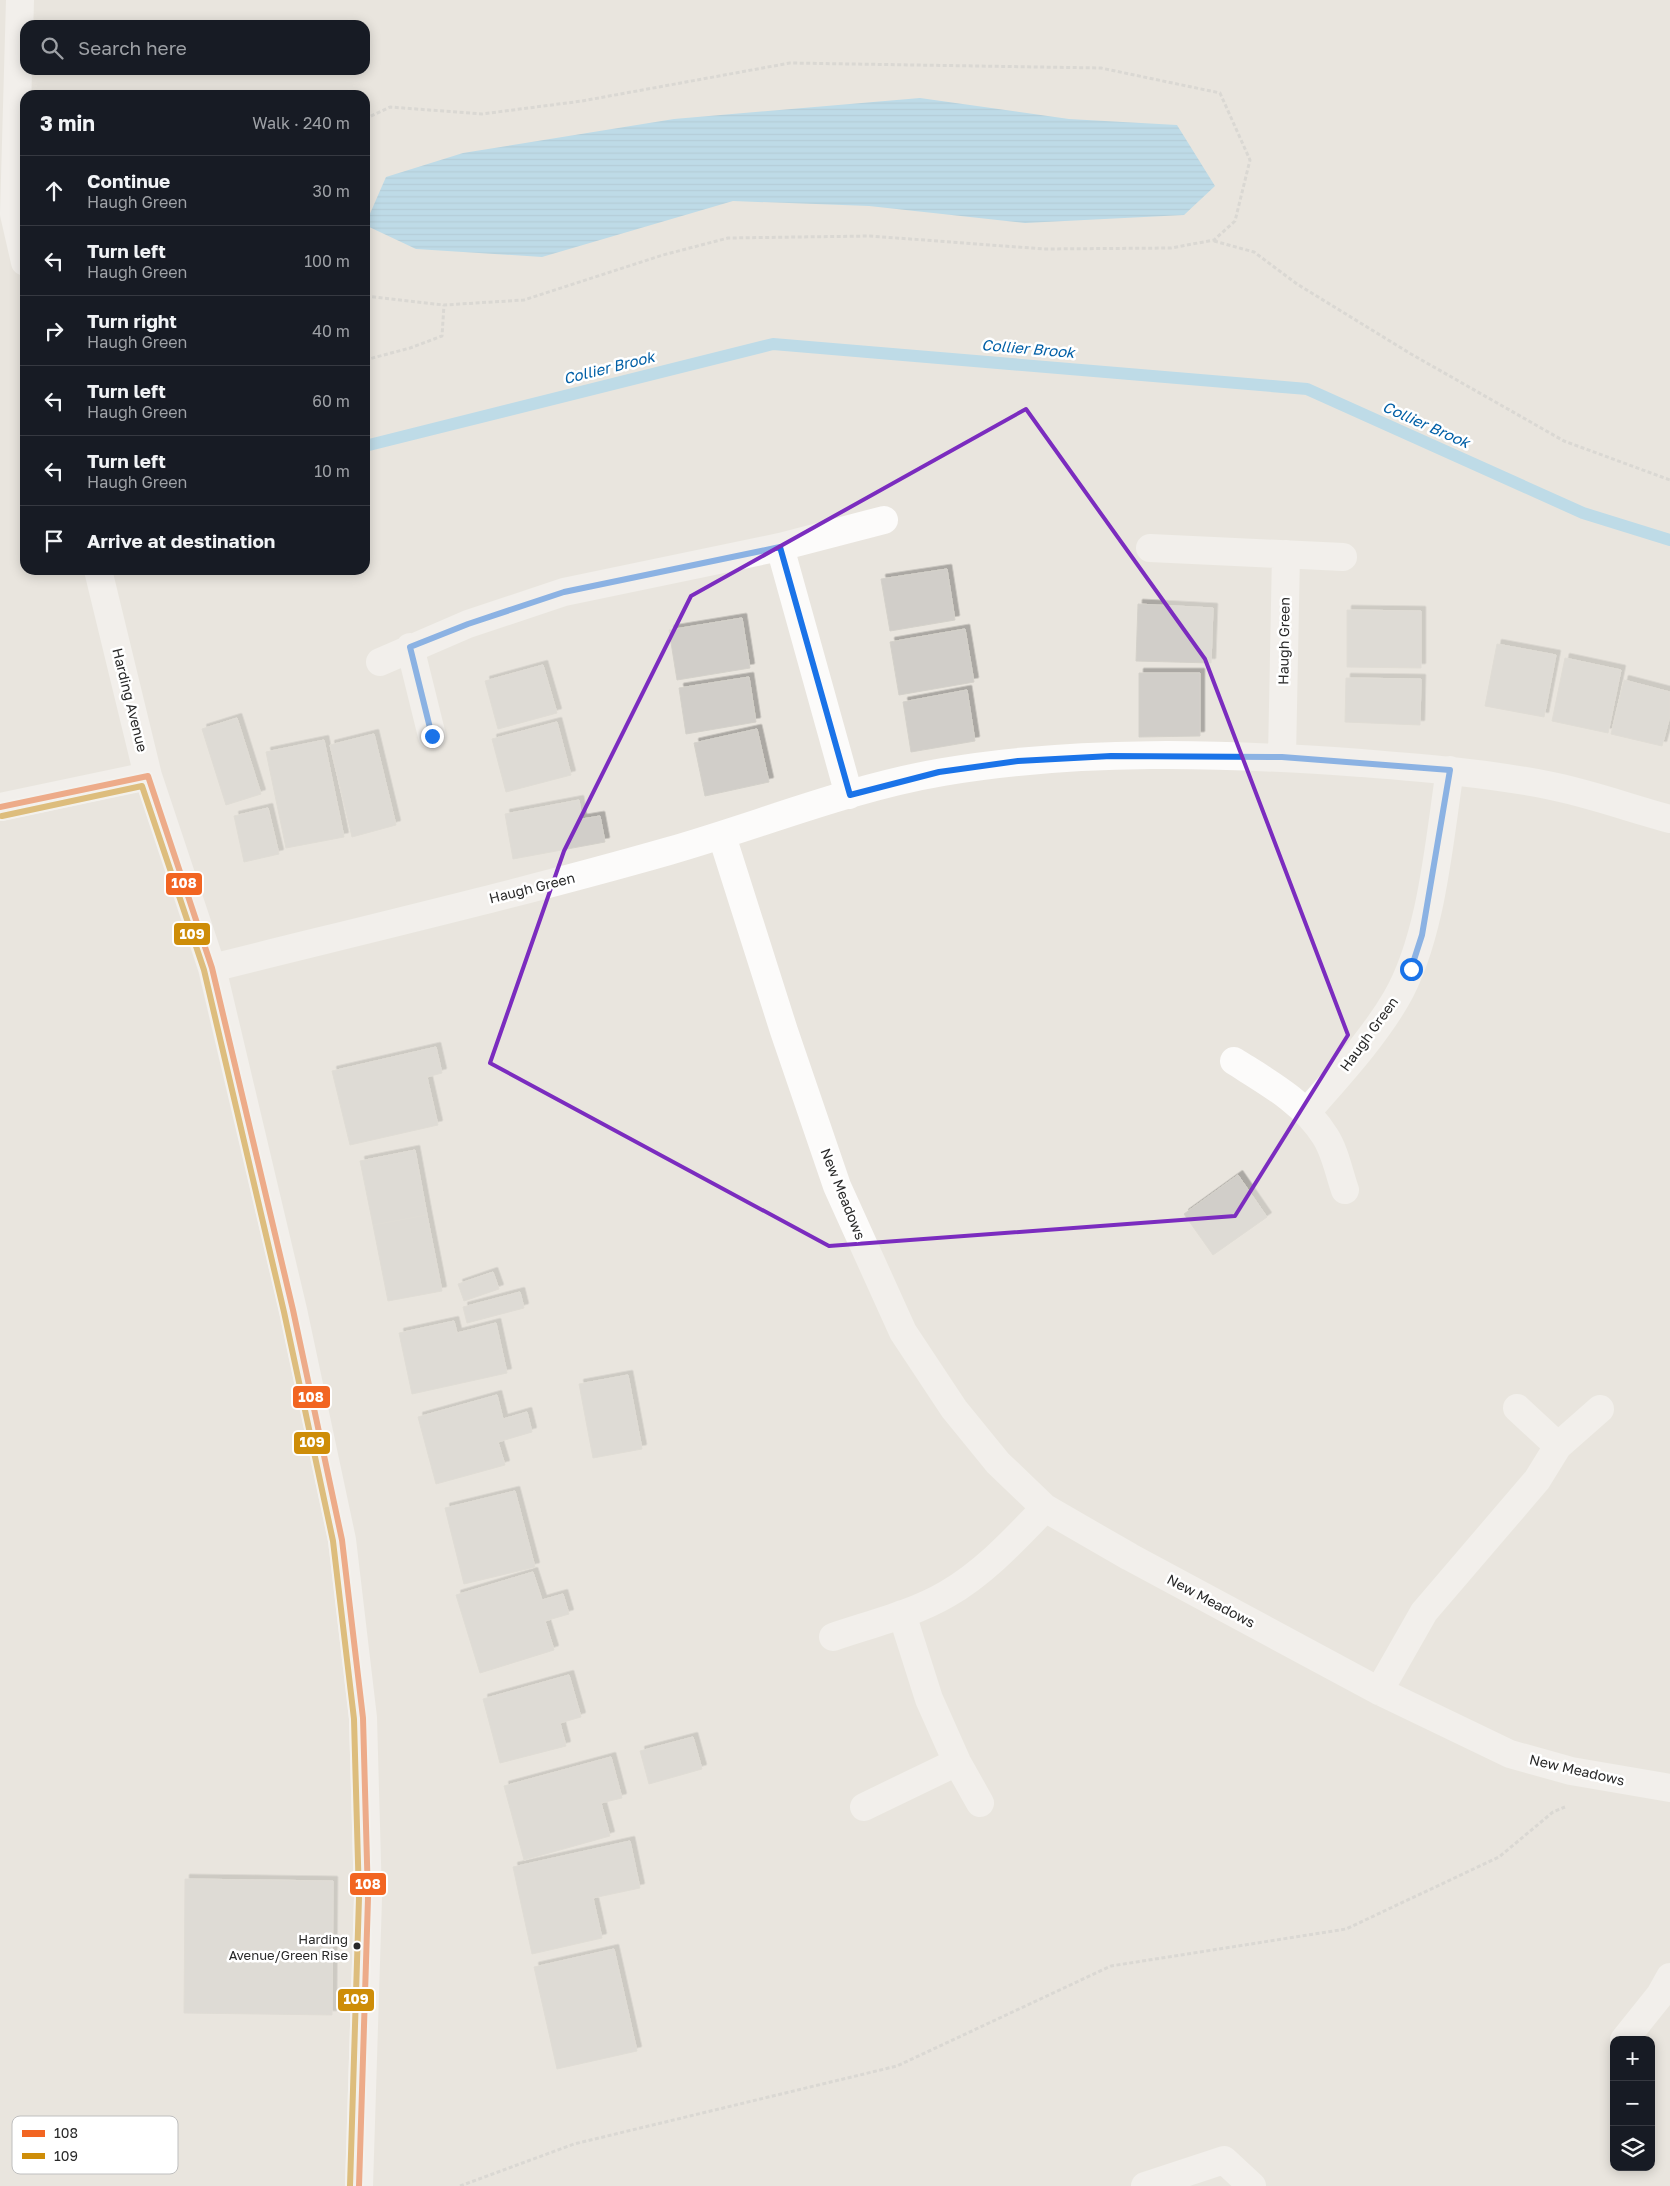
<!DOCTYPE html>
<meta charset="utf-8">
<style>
:root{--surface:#171b24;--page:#242831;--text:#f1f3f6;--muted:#9ea1a6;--line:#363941}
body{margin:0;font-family:"Golos Text",sans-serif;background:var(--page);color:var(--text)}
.controls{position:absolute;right:15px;bottom:15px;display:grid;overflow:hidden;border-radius:10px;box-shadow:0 2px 12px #0003}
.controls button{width:45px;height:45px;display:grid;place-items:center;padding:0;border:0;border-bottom:1px solid var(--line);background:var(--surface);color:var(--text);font:25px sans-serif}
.stop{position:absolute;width:15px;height:15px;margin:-11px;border:4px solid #1a73e8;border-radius:50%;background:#fff}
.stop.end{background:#1a73e8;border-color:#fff;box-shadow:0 1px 5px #0008}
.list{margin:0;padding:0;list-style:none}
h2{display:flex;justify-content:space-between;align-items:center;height:65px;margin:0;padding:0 20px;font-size:21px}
h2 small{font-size:16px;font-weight:400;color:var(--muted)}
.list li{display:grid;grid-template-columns:32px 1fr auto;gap:15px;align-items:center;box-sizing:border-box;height:70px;padding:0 20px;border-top:1px solid var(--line)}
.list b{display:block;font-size:19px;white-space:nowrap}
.list p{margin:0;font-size:16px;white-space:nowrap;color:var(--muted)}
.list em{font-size:16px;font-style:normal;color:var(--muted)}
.icon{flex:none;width:28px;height:28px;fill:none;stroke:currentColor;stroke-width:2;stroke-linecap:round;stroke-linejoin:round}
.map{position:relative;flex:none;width:1670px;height:2186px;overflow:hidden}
.search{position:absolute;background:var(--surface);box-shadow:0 2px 12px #0003;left:20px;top:20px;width:350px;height:55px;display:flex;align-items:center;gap:12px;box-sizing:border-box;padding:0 18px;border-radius:15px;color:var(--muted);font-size:19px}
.panel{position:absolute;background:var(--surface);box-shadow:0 2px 12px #0003;left:20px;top:90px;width:350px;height:485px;border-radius:15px}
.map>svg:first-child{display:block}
.water{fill:url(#water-rules)}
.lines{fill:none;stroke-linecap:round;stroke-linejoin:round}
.stream{stroke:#8acef2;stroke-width:12}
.building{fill:#d1cec9;stroke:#d4d1ca;filter:url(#shadow)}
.path{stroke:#c8c7c6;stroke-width:3;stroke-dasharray:4 2.5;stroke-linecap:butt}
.minor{stroke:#fcfbfa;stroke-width:28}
.bus-1-casing{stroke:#fff;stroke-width:10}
.bus-2-casing{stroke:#fff;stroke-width:10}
.bus-1{stroke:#f26522;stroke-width:6}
.bus-2{stroke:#ce8d08;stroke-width:6}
.route{stroke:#1a73e8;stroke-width:6}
.marked{fill:none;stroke:#7b2cbf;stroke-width:4;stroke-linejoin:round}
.bus-dot{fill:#292929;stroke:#fff;stroke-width:2}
.labels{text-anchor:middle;stroke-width:5;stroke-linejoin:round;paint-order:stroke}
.bus-label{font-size:13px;fill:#292929;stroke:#fff;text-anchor:end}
.street-label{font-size:14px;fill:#292929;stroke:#fff}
.water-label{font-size:15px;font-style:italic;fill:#015fa6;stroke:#fff}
.key{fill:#fff;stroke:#bfbfbf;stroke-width:1}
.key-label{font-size:14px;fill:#292929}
.line-badge{stroke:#fff;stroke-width:2}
.badge-label{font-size:14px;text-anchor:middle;font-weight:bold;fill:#fff}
</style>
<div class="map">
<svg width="1670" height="2186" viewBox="0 0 1670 2186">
<defs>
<pattern id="water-rules" width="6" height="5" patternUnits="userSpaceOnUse" patternTransform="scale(1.25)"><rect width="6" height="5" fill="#8acef2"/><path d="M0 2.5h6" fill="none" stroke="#77b1d0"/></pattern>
<filter id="shadow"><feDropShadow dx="4.5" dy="-4.5" stdDeviation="0" flood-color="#0004"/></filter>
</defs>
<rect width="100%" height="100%" fill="#e9e5de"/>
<path class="water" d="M920,98L1069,119L1177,125L1215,186L1184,215L1025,223L869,206L733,201L542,257L416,249L365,225L386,177L463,153L674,119Z"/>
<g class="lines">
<path class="stream" d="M365,446L773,344L1307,389L1583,513L1670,540"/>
</g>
<path class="building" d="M947,569L955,620L890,631L881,579Z
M1138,604L1213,608L1211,663L1136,661Z
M1347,610L1421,611V668L1347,667Z
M742,618L750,668L677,680L669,630Z
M965,629L974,682L899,695L890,642Z
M1497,644L1556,655L1544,717L1485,706Z
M1565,658L1621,670L1608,733L1552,721Z
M543,665L557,713L498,729L485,681Z
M1139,673H1200V736L1139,737Z
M749,677L756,722L686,734L679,688Z
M1346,678L1421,679L1420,725L1345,722Z
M1624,680L1670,692V716L1662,746L1611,734Z
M967,690L975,741L911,752L903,702Z
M237,718L261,794L226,805L202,729Z
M557,722L571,775L506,792L492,739Z
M757,729L769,782L705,796L694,743Z
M374,734L396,825L352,837L330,745Z
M324,740L344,837L286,848L266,752Z
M579,800L582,819L600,816L605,842L513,859L505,814Z
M268,808L279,854L244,862L234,816Z
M436,1047L442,1073L427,1077L438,1125L350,1145L332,1071Z
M415,1150L427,1215L373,1225L360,1161Z
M1238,1175L1267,1217L1213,1255L1184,1214Z
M427,1215L442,1291L388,1301L373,1225Z
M493,1272L499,1289L464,1301L458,1284Z
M520,1292L524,1308L467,1323L463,1307Z
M454,1321L457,1333L496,1323L507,1373L412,1394L399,1333Z
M628,1375L642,1449L593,1458L579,1384Z
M497,1395L503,1419L527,1412L532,1432L498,1442L505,1465L436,1484L418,1417Z
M515,1491L535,1567L464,1584L445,1508Z
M533,1572L542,1600L563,1594L569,1614L545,1621L554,1650L480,1673L456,1595Z
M569,1675L581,1717L560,1723L566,1746L500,1763L483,1699Z
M693,1737L702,1769L649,1784L640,1751Z
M611,1757L622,1798L601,1803L610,1836L524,1860L504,1786Z
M630,1841L640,1888L593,1898L602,1938L532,1954L513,1867Z
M185,1879L333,1881L332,2015L184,2013Z
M614,1949L637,2051L557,2069L534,1967Z"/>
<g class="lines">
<path class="path" d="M365,119L390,107L482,114L582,101L790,63L1101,68L1220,93L1250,160L1235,221L1214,240L1171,248L1044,249L870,236L728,238L663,255L524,300L444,305L365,296
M1214,241L1254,252L1297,284L1411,354L1564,441L1670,480
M365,360L410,348L442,336L444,305
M460,2186L574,2144L897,2066L1111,1966L1346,1929L1499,1857L1553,1812L1565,1807"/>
<path class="minor" d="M20,0L14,214L25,262
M780,547L849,795
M1150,548L1343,557
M98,570L148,776L212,968L293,1310L342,1540L363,1718L368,1898L359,2186
M410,647L432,736
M380,662L468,624L564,592L780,547L884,520
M1282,757L1286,554
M0,807L148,776
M722,836L784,1031L837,1186L903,1332L954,1409L998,1463L1045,1508L1130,1557L1379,1691L1510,1754L1571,1771L1670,1788
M212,968C364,930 518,894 669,851C760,825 849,788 943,772C1078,749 1224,753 1361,763C1423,768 1486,773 1547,785C1589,793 1629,808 1670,819
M1234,1061C1267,1082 1304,1102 1325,1136C1335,1151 1339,1173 1345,1190
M1307,1112C1338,1076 1372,1040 1396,999C1432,937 1439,841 1450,770
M1517,1408L1558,1446
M902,1614L929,1699L957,1762L980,1803
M833,1637C871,1624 913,1614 947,1594C985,1572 1015,1539 1045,1508
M1379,1691L1424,1612L1537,1480L1558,1446L1600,1409
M864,1807L957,1762
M1624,2040L1660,1995L1670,1977
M1145,2186L1224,2160L1252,2186"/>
<g class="bus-1-casing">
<path id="bus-1" d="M0,807L148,776L212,968L293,1310L342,1540L363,1718L368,1898L359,2186"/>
</g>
<g class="bus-2-casing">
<path id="bus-2" d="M2,816L142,786L204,970L284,1312L333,1541L354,1719L359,1898L350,2186"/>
</g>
<use href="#bus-1" class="bus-1"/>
<use href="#bus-2" class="bus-2"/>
</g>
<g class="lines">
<path class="route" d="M432,736L410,647L468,624L564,592L780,547L850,795L939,772L1018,761L1111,756L1282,757L1450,770L1422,935L1411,969"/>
</g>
<path d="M0 0H1670V2186H0ZM1026,409L1205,659L1348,1035L1235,1216L829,1246L490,1063L564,851L691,596Z" fill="#e9e5de" fill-opacity=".55" fill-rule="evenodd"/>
<path class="marked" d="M1026,409L1205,659L1348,1035L1235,1216L829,1246L490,1063L564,851L691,596Z"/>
<circle class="bus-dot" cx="357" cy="1946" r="4.5"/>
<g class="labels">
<g class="bus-label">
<text x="348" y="1944">Harding<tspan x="348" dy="16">Avenue/Green Rise</tspan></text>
</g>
<g class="street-label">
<text transform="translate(1284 641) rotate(-89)" y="5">Haugh Green</text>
<text transform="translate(130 700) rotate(76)" y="5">Harding Avenue</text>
<text transform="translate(532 888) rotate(-14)" y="5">Haugh Green</text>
<text transform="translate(1369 1034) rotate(-54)" y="5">Haugh Green</text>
<text transform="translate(843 1194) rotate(68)" y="5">New Meadows</text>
<text transform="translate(1211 1601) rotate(28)" y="5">New Meadows</text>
<text transform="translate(1577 1770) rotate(13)" y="5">New Meadows</text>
</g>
<g class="water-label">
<text transform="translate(1028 349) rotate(5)" y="5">Collier Brook</text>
<text transform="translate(609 368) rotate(-14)" y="5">Collier Brook</text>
<text transform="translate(1426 425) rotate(24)" y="5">Collier Brook</text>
</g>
</g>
<rect x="12" y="2116" width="166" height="58" rx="8" class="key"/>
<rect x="22" y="2130" width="23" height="7" fill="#f26522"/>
<rect x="22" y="2153" width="23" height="6" fill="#ce8d08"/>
<g class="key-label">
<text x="54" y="2138">108</text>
<text x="54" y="2161">109</text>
</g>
<g class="line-badge">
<rect x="165" y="872" width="38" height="24" rx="5" fill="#f26522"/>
<rect x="173" y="922" width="38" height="24" rx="5" fill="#ce8d08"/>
<rect x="292" y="1385" width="39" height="24" rx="5" fill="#f26522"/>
<rect x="293" y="1431" width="38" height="24" rx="5" fill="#ce8d08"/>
<rect x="349" y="1872" width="38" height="24" rx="5" fill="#f26522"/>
<rect x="337" y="1988" width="38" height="24" rx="5" fill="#ce8d08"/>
</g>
<g class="badge-label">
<text x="184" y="888">108</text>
<text x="192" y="939">109</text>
<text x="311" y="1402">108</text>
<text x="312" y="1447">109</text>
<text x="368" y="1889">108</text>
<text x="356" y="2004">109</text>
</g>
</svg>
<div class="controls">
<button>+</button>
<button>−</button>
<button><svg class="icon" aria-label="layers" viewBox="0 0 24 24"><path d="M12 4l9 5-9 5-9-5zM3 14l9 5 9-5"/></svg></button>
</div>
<div class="stop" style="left:1411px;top:969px"></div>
<div class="stop end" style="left:432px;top:736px"></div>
<div class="search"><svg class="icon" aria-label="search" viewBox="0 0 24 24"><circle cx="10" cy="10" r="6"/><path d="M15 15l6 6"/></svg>Search here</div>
<section class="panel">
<h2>3 min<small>Walk · 240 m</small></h2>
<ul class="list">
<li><svg class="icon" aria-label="ahead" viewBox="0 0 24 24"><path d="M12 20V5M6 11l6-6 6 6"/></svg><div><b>Continue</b><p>Haugh Green</p></div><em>30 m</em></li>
<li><svg class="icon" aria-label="left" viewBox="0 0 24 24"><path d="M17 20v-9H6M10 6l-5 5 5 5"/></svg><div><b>Turn left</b><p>Haugh Green</p></div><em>100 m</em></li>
<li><svg class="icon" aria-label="right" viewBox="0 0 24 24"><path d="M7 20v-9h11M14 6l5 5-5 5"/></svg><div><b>Turn right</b><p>Haugh Green</p></div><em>40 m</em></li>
<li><svg class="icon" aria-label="left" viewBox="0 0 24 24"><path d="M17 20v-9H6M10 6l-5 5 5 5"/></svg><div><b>Turn left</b><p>Haugh Green</p></div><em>60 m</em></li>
<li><svg class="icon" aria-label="left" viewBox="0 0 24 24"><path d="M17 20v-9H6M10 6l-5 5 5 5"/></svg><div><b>Turn left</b><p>Haugh Green</p></div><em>10 m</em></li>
<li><svg class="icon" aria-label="arrive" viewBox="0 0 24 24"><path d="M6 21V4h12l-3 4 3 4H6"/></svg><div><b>Arrive at destination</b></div></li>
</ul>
</section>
</div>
